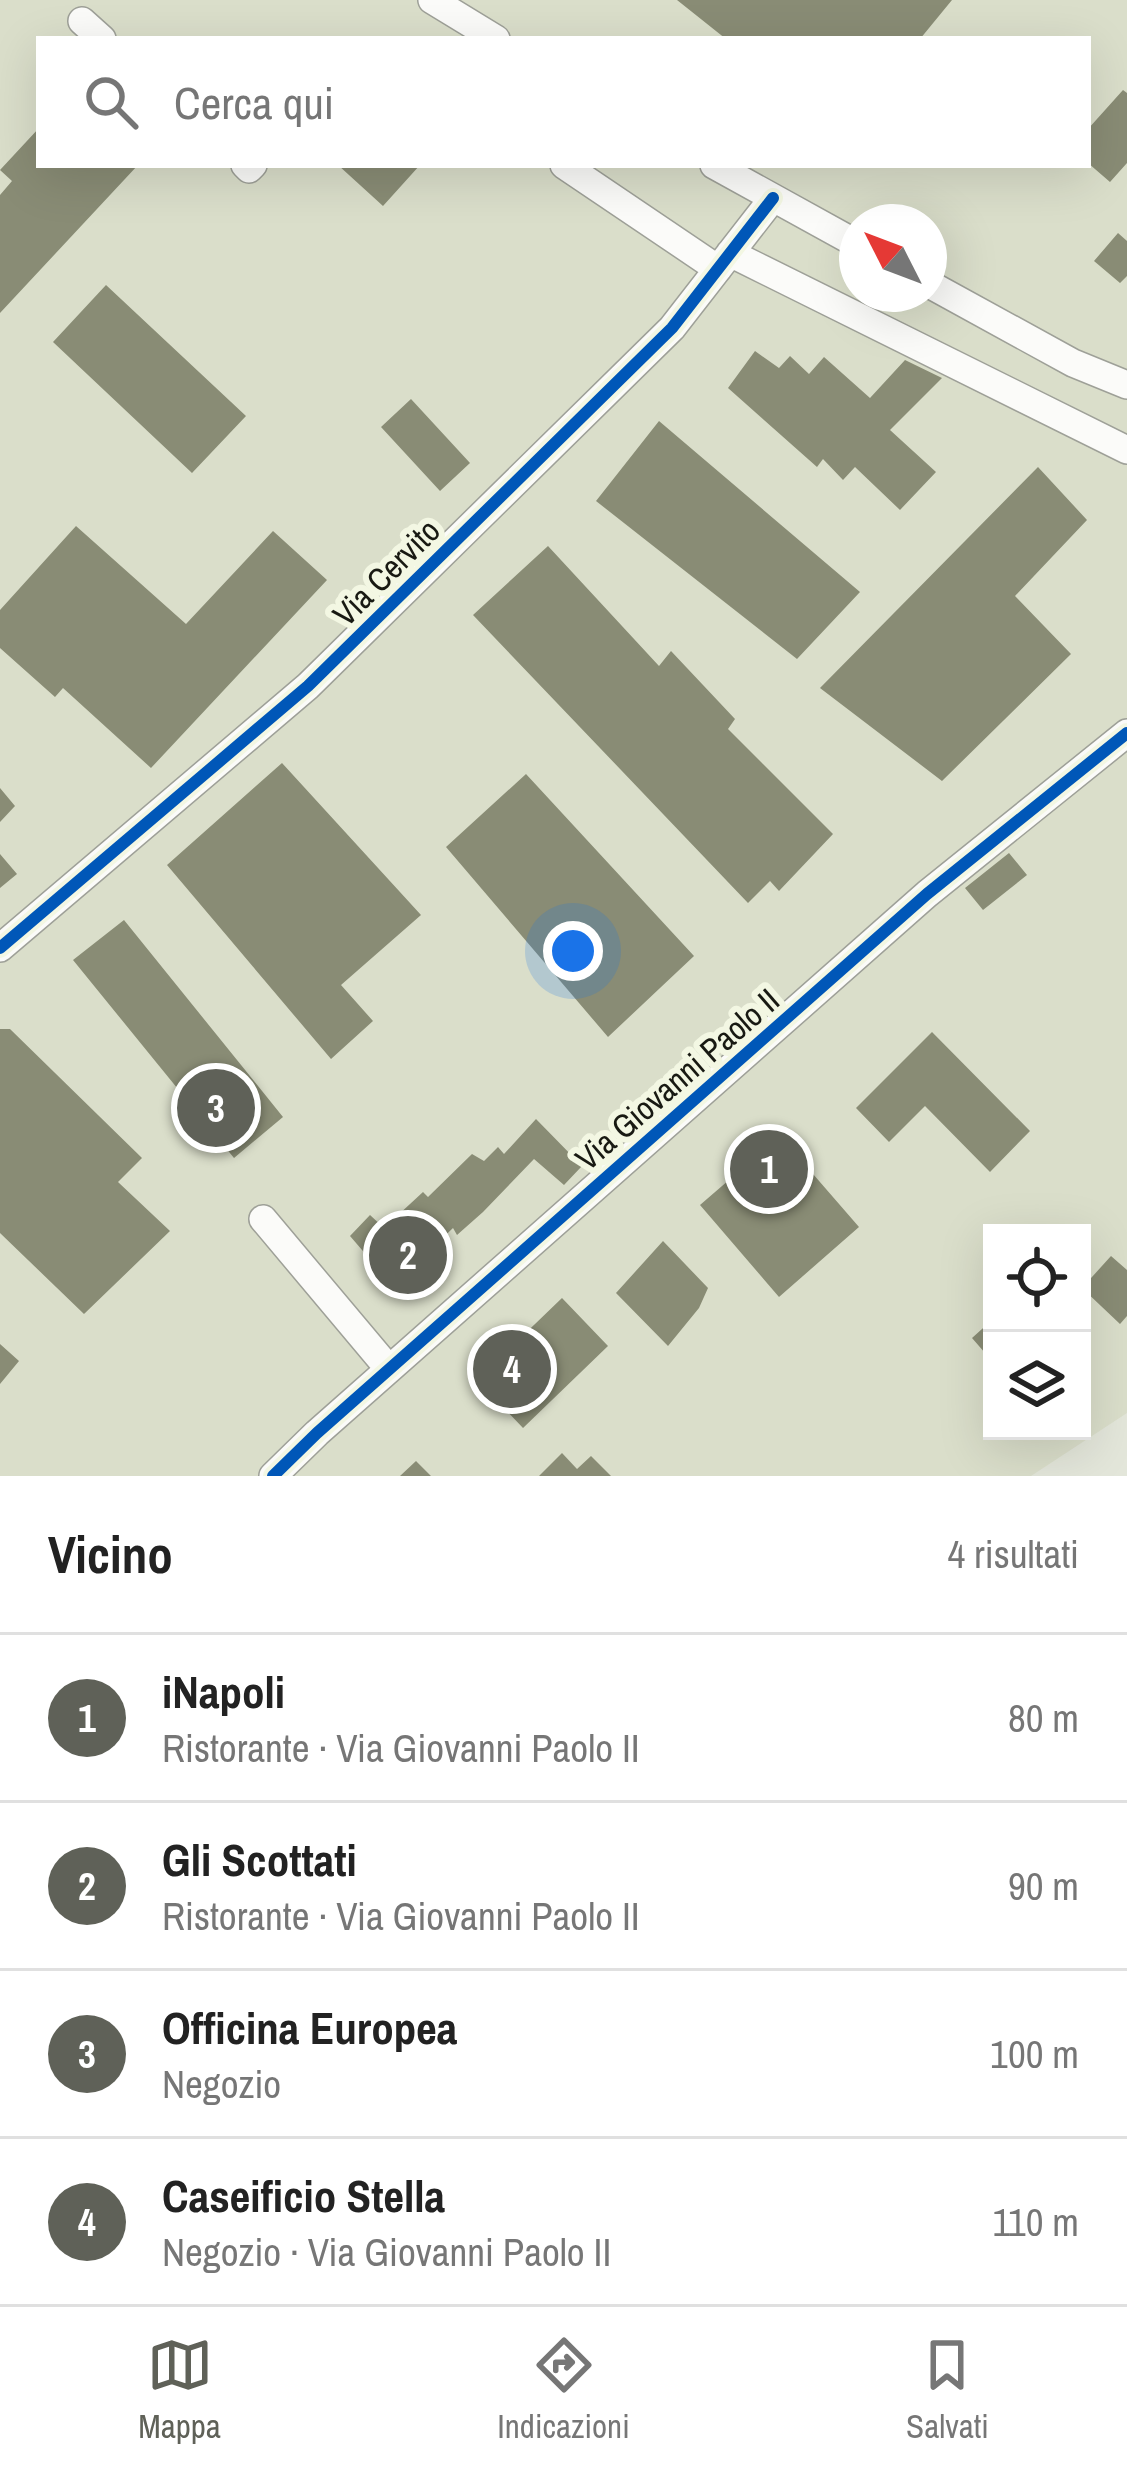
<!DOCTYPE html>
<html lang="it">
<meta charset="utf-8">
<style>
:root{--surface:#fff;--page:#f2f2f2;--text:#222;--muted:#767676;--line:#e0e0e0;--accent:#5f6158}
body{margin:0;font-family:"Archivo Narrow",sans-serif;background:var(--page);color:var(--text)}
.controls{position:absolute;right:36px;bottom:36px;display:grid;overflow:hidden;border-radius:0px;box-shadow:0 12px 48px #0002}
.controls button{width:108px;height:108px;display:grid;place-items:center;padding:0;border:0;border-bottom:3px solid var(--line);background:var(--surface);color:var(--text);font:60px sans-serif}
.compass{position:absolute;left:839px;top:204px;width:108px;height:108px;border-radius:50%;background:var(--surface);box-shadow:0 12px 48px #0002;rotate:312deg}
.you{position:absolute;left:573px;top:951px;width:42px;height:42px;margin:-30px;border:9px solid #fff;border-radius:50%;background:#1a73e8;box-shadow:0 0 0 18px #1a73e833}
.badge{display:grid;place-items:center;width:78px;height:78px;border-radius:50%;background:var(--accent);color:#fff;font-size:39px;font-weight:700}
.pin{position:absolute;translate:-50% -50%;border:6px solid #fff;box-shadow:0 3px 12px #0006}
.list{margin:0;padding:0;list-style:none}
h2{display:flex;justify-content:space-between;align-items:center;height:156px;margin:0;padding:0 48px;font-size:51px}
h2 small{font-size:39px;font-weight:400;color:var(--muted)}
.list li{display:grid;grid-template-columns:78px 1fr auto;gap:36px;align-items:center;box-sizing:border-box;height:168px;padding:0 48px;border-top:3px solid var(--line)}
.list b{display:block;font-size:45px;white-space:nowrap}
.list p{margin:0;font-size:39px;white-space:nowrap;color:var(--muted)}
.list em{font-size:39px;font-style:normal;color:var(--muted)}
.icon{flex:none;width:66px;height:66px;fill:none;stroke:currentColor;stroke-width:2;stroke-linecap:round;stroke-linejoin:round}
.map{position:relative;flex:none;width:1127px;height:1476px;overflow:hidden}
.search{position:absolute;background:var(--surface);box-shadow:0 12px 48px #0002;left:36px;right:36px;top:36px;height:132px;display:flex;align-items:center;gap:30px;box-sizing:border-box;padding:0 42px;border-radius:0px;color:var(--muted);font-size:45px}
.sheet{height:828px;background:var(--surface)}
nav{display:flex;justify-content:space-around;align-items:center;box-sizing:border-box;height:168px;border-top:3px solid var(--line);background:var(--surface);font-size:33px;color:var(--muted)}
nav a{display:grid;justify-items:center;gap:6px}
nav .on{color:var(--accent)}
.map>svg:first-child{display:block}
.built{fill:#dadeca;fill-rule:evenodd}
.building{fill:#898c75}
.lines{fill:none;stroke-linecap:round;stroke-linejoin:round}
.minor-casing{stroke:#9ea098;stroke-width:30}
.minor{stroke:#fbfbf9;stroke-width:27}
.cycleway-casing{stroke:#f3f7e3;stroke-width:20}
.cycleway{stroke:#0057b8;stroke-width:12}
.labels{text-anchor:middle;stroke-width:12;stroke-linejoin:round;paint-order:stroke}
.street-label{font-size:33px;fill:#181912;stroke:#f3f7e3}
</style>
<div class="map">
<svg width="1127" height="1476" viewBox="0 0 1127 1476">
<rect width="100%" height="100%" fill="#e3e6da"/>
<path class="built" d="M0,0H1127V1413L1031,1476H0ZM39,39H1088V165H39ZM857,222H929V294H857ZM992,1233H1082V1431H992Z"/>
<path class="building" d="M677,0H952L920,39H726Z
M1123,90L1127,93V163L1110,182L1088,163V129Z
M39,128V165H138L0,313V195L12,181L0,170Z
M338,165H420L383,206Z
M1118,233L1127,241V276L1120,283L1094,261Z
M106,285L246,416L192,473L53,342Z
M755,351L779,368L790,356L809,374L824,357L870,398L905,360L942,378L890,430L936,472L900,510L855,467L843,480L823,459L817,467L728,388Z
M411,399L470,463L440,491L381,427Z
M659,421L860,592L797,659L596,501Z
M1038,467L1087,520L1015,596L1071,654L942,781L820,688Z
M76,526L186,624L273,531L327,580L151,768L63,688L55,697L0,648V610Z
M548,546L659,666L671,651L735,719L728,729L833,834L779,891L770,881L748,903L473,615Z
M282,763L421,915L341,985L373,1021L331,1059L167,865Z
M526,774L694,956L608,1037L446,847Z
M0,788L15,806L0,822Z
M1009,853L1027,875L983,910L965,888Z
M0,854L17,874L0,888Z
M124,920L283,1117L234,1158L73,960Z
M0,1029H10L142,1158L118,1182L170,1231L84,1314L0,1233Z
M932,1032L1030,1131L990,1172L925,1106L889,1142L856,1108Z
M536,1119L582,1166L564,1185L534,1159L483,1212L457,1235L453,1228L393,1286L350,1236L370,1215L384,1228L423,1192L428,1197L472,1154L484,1161L498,1147L504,1154Z
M780,1136L859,1227L779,1297L700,1205Z
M663,1241L708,1288L699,1308L668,1346L616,1293Z
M1111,1256L1127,1270V1316L1120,1324L1082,1288Z
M562,1298L608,1346L523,1428L477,1380Z
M992,1320V1361L972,1338Z
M0,1344L19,1361L0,1384Z
M562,1453L577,1469L591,1456L611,1476H539Z
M416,1461L431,1476H400Z"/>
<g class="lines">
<g class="minor-casing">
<path id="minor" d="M432,0L496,39
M82,21L102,39
M245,165L249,169L253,165
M564,165L718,269
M714,165L857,244
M730,253L1127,450
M929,284L1073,363L1127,385
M0,948L308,686L672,328L773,198
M263,1219L389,1369
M273,1476L317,1433L927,894L1127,733"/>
</g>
<use href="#minor" class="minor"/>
<g class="cycleway-casing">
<path id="cycleway" d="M0,948L308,686L672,328L773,198
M273,1476L317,1433L927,894L1127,733"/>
</g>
<use href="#cycleway" class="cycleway"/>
</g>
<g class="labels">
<g class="street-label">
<text transform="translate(386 572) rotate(-45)" y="12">Via Cervito</text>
<text transform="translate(677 1079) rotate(-41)" y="12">Via Giovanni Paolo II</text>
</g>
</g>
</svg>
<div class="controls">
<button><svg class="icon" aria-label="locate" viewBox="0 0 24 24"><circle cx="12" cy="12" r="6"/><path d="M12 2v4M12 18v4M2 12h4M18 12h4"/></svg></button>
<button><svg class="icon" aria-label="layers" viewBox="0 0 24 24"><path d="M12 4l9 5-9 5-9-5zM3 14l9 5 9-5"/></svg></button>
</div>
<svg class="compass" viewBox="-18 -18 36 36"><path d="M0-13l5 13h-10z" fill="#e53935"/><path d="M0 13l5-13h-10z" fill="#767676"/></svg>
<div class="you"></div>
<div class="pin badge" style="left:769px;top:1169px">1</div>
<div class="pin badge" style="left:408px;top:1255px">2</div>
<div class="pin badge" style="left:216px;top:1108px">3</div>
<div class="pin badge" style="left:512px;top:1369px">4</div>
<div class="search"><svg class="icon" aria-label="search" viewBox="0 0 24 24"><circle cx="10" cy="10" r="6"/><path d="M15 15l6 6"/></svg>Cerca qui</div>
</div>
<section class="sheet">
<h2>Vicino<small>4 risultati</small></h2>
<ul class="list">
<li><span class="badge">1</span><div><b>iNapoli</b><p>Ristorante · Via Giovanni Paolo II</p></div><em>80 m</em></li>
<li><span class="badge">2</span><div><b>Gli Scottati</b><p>Ristorante · Via Giovanni Paolo II</p></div><em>90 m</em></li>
<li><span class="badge">3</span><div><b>Officina Europea</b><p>Negozio</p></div><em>100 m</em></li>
<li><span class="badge">4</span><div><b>Caseificio Stella</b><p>Negozio · Via Giovanni Paolo II</p></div><em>110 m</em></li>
</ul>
</section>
<nav>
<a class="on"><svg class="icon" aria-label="map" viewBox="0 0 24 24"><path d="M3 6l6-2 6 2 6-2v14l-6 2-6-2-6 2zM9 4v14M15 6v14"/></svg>Mappa</a>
<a><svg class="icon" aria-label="directions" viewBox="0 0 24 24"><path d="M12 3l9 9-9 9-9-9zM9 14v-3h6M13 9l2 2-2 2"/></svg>Indicazioni</a>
<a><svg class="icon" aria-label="saved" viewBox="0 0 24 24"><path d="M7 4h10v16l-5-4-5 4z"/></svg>Salvati</a>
</nav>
